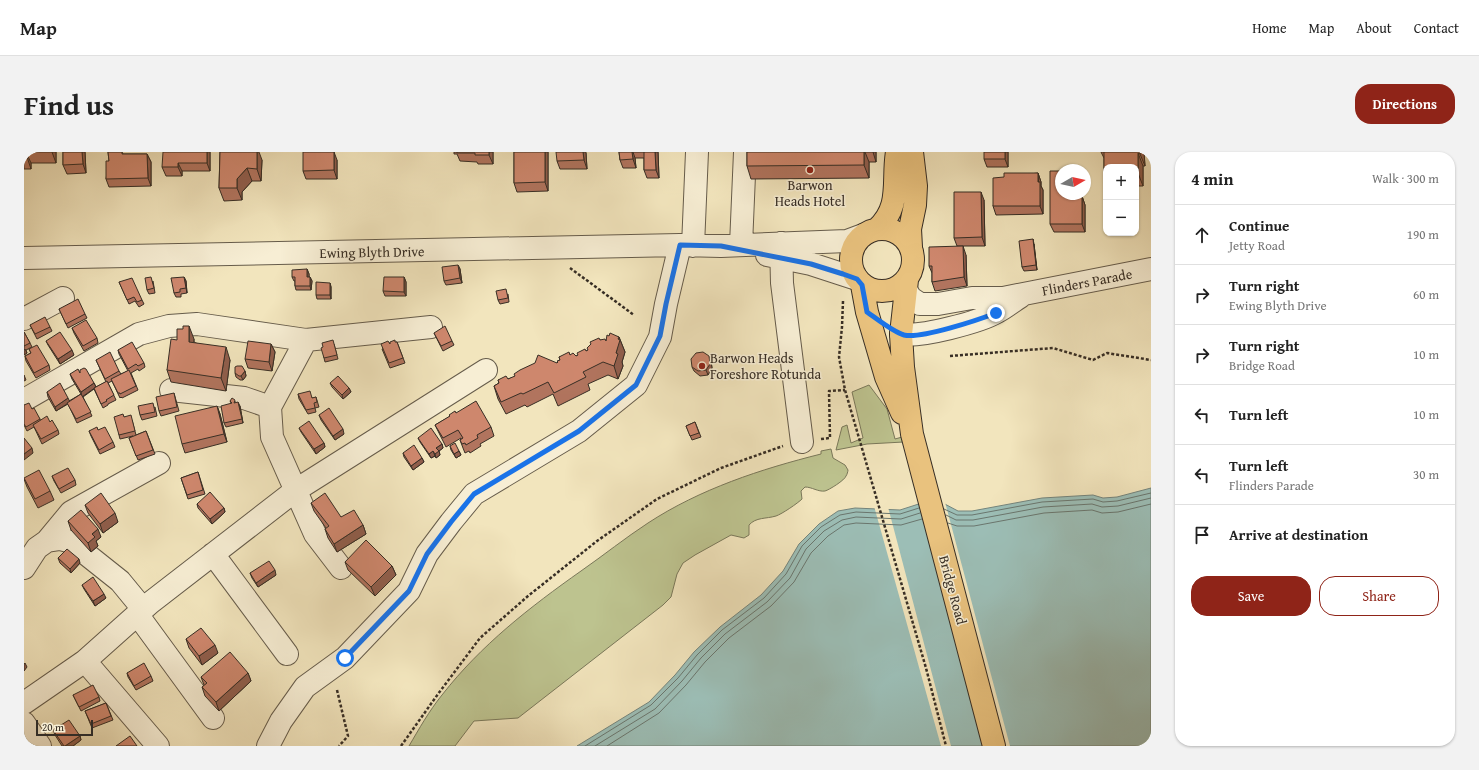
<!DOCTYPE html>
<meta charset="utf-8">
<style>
:root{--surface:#fff;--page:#f2f2f2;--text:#222;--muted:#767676;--line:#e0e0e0;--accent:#8f2418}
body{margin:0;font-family:"Gentium Book Plus",serif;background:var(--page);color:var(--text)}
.controls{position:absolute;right:12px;top:12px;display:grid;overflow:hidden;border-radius:8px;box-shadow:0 1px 3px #0004}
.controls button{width:36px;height:36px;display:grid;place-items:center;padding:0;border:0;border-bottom:1px solid var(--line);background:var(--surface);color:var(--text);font:20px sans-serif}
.compass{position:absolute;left:1031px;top:12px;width:36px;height:36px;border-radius:50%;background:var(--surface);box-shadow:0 1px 3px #0004;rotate:81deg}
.scale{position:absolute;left:12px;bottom:10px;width:57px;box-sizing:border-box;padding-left:4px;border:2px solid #372e25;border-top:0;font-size:11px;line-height:14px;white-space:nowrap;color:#372e25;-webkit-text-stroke:3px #f7eed4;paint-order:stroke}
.stop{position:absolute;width:12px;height:12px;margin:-9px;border:3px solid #1a73e8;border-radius:50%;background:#fff}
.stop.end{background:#1a73e8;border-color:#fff;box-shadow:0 1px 4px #0008}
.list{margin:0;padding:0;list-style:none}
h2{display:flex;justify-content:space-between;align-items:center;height:52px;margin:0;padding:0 16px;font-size:17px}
h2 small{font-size:13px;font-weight:400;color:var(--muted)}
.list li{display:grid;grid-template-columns:26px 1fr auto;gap:12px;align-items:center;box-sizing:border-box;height:60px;padding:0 16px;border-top:1px solid var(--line)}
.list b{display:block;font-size:15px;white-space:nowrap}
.list p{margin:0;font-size:13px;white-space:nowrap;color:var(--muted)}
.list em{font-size:13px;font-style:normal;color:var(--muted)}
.actions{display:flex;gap:8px;padding:12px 16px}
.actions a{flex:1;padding:9px 0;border:1px solid var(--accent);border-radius:16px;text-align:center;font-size:14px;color:var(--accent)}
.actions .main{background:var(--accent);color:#fff}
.icon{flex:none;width:22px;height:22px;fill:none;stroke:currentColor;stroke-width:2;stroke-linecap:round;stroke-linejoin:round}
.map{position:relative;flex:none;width:1127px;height:594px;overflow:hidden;border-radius:16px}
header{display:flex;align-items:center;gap:24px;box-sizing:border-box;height:56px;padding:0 20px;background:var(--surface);border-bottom:1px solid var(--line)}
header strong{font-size:19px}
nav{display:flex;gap:22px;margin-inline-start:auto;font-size:14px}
.intro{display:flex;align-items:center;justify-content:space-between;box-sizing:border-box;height:96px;padding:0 24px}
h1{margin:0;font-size:28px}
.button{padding:10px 18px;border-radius:16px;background:var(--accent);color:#fff;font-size:14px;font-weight:700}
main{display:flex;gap:24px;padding:0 24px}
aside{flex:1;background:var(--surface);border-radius:16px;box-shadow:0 1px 3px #0004}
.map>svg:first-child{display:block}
.green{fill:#bdc38f;stroke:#7a785a}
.water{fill:#9cbeb6;stroke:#74847c}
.pier{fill:#f2e5bd}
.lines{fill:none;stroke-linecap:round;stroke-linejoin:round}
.shore{stroke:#6a766e;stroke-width:1}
.minor-casing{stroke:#665c4b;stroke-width:24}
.major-casing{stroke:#372e25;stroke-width:24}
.path{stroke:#372e25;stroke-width:2.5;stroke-dasharray:3 2;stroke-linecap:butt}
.minor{stroke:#f7eed4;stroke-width:22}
.major{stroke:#e9c27e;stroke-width:22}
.wall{fill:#b1745e;stroke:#372e25}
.shaded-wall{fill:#905e4c;stroke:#372e25}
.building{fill:#ce876d;stroke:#372e25}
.route{stroke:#1a73e8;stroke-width:5}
.poi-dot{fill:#8f2418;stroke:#f7eed4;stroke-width:1.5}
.labels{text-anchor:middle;stroke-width:3;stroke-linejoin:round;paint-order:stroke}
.poi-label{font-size:14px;fill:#372e25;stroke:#f7eed4}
.street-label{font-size:14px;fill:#372e25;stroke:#f7eed4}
</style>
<header>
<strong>Map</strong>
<nav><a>Home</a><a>Map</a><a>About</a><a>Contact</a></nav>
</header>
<div class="intro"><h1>Find us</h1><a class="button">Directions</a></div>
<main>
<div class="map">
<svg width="1127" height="594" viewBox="0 0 1127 594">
<rect width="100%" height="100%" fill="#f2e5bd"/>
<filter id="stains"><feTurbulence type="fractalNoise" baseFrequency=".005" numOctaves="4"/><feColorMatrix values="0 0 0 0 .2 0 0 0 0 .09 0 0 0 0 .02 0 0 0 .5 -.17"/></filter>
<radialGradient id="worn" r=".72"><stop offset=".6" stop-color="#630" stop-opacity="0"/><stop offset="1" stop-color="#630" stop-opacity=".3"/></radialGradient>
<path class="green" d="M845,233L863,257L871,287L896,280L898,289L843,292L812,298L818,275L823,273L827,291L839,286L828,240Z
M807,297L809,306L821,313L824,318C824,319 823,323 822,324C821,328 805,338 801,339C794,340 788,335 781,335L777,339L778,347C774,351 758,362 752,364C742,367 732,365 725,373V383L720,386L707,383L671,403L659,411L653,422L647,445L639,453L494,566L450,569L431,594H385C395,577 405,559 418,543C457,493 506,455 557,419C580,403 601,386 624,371C676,337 737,317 797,302V299Z"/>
<path class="water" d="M1127,336V594H553L625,550L651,523L670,500L696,475L737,443L759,419L775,392L795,372L814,359L831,356L876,358L904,349L917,350L934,359H948L1018,346L1069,343L1079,346L1093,345Z"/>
<path class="pier" d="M904,347L917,348L921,350L986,594H959L894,350Z
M850,354L864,355L927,594H917Z"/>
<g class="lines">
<path class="shore" d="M920,357L933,363H948L1018,350L1069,347L1079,350L1093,349L1127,341
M922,363L932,368H949L1019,355L1068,352L1078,355L1094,354L1127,346
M924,371L933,374H950L1020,361L1068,358L1078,361L1094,360L1127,352
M561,594L627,553L654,526L673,503L698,478L740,446L762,422L778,394L797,375L816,363L832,360L876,362L895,356
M571,594L631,557L658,529L677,506L701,482L743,450L766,426L782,397L800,379L818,368L832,365L877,367L896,361
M583,594L635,561L662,533L681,510L705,486L747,454L770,430L787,401L804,384L820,373L832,371L877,373L898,367"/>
<g class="minor-casing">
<path id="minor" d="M757,91L758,131L778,290
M717,93L721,0
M669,94L673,0
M743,103L787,112L833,127
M0,106L656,93L697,94L823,89L839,83
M882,138L887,146L896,152H914L948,146H979L1127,117
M0,167L39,146
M877,182C895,186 956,170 973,160C981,156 988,150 996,145
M147,238L220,246L246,255
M0,248L115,182L145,174L173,172L282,188
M23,389L47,360L135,311
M189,402L263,502
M0,416L13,396L23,389L36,387L47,390L96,429L119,457
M317,416L291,382L248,285L246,255L282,188L407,175
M113,462L189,566
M61,509L134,594
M0,551L61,509L126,451L272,338L462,218
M0,571L16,594
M244,594L257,569L281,535L321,506L385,439L403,402L427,370L450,342L555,279L612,233L636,185L642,152L656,93"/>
</g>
<g class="major-casing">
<path id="major" d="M827 108a31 31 0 1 1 62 0a31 31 0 1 1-62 0Z
M853,77C878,54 868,29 873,0
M887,95L886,77L891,53L892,34L888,0
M883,128L877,182L879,215L888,282L970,594
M838,133L843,160L862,225L878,261"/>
</g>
<path class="path" d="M546,116L610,163
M819,149L818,175L815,205L821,238L902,516L922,594
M926,204L1029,196L1069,208L1083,201L1127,208
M797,287L806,286L805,239L821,238
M313,538L324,584L315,594
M377,594L414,542L456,486L504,444L573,389L633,347L697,316L759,294"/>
<use href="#minor" class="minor"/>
<use href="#major" class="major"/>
</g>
<path class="wall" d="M0,0H32V11H7V17H0Z
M39,0H61L62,21L43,22L39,13Z
M84,0H98L99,2H123L127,10V34L85,35L82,27L85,9Z
M186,0V19H158V24H142L138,15Z
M196,0L238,8L237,29H228L218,40V48L200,49L195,36Z
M430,0H469V12H454L453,10L436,9L433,2H430Z
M490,0H524V39L493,40L490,31Z
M595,0H634L635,26H623L620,18V6H611L612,16H599L596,8Z
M723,0H852V10H845V26L727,27L723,14Z
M984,0V15H963L960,7Z
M1077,0H1120L1121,14H1119V34H1112V15H1082V26L1080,22V6Z
M562,1L563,17H536L533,9Z
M313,8V27H282L279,19Z
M1014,21L1017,30V34L1019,38V62L972,63L969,54L980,25Z
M1054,44H1058L1061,53V80H1030L1026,72Z
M960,48L961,94H933L930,86Z
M1010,92L1013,118L1000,119L998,115Z
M942,103L943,134L911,139L908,130V121L905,114Z
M434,113L436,117L438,131L422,133L420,129Z
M283,117L285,122V125H286L288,129L287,138H272L271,134V129H270L268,125Z
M160,125L162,129L163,141L157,142V145H152L150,141Z
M380,125L382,130V144H361L359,139Z
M129,129L131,141L125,142L123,138Z
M95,130L118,148L120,152L115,155L111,149L105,152Z
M306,131L307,135V147H293L292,143Z
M484,142L485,150L476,152L474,148Z
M35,157L61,162L63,166L44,176Z
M6,173L26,175L28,179L13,187Z
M48,176L73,186L74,191L60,199L50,181Z
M0,180L6,191L8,195L2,198L3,201L0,203Z
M410,181L428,189L430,193L419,199Z
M585,184L595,185L601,200L598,210L599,214L594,227L584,223L564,232L566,238L534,254L529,242L503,255L501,253L482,262L474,247L470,234L475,231L474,228L484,227L533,211L536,208L535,205L546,203L552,204L564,198L576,188L582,189Z
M170,187V190L206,208L202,239L147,230L143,218L153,188Z
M22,189L50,203L36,212L24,193Z
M373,190L381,211L366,216L358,197Z
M247,192L251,200L248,219L224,216L221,207Z
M310,192L314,207L301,210L300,206L299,195Z
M5,197L25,213L26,218L12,226L2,209L1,204L7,201Z
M94,198L120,211L121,215L115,219L114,217L107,221L114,238L98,246L97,245L96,246L88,229L84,231L92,248L84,252V253L79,256L70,237L59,245L68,264L53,271L44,252L32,259L24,245L23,240L45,249L57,242L48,227L46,222L56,221L70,231L72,235L82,230L72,208L95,219L97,222L104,219L95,202Z
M687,209L688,216L684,223L676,224L670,219L668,215Z
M221,219L222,224L219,228H216L212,225L211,221Z
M0,223L2,228L0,229Z
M306,231L325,236L327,240L319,247L308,235Z
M150,241L155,259L137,264L135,259Z
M274,242L289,246L292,245L295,255L291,256L292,260L284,262L275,247Z
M206,249L212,250L216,254L219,271L202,275L200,271L207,251Z
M0,253L8,257L16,267V268L26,270L34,278L35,282L18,292L10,275L3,279L0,273Z
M193,254L196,262L203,290L161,301L158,292Z
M131,255L133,264L118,268L116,263Z
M432,261L467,275L470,284L456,292L457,294L446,301L445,299L441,301L439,296L436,288L437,287V286L422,295L411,273Z
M295,263L320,282L311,288L297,268Z
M100,265L108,268L112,283L122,279L131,302L114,308L105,286L109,284L96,287L95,283Z
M671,270L677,285L668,288L662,274Z
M275,276L300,291L301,295L292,302L277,280Z
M74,278L89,290L91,295L76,302L67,284L65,279Z
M394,286L418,292L419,296L415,299L416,303L412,306L411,304L407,306L396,290Z
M426,294L435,299L437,303L432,306L427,298Z
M379,301L398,306L400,310L389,318L380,305Z
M174,320L181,342L164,347L157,326Z
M28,324L51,328L52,333L37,341L30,329Z
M0,327L26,339L30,348L14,356L3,335Z
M287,351L317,365L339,373L342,382L313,400L304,386L301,377L302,376L290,359Z
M173,352L200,356L201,360L188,372L174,356Z
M61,353L94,370L79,381L64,361Z
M44,369L77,385L72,389L74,394L67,400L47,378Z
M34,406L56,411L47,421L36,411Z
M321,410L368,414L372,423L351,444L324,418Z
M226,421L252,423L234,435L228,426Z
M58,433L82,446L71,454L60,437Z
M162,487L194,501L178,513L165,496Z
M103,521L127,524L129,529L112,538L104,525Z
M224,521L227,529L195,559L181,544L178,535L180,533L177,525Z
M49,543L75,545L76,549L57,559Z
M82,551L89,568L68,576L61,559Z
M29,578L56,584L57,588L49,594H38L31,583Z"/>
<path class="shaded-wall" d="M2,0L7,11V17L3,5Z
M28,0H32V11Z
M58,0H61L62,21L59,12Z
M183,0H186V19L183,11Z
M233,0H235L238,8L237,29L233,17Z
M310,0L313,8V27L310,18Z
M465,0H469V12L465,3Z
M521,0H524V39L521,30Z
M559,0H562V1L563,17L560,8Z
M608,0H609L611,6L612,16L609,7Z
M631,0H634L635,26L632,18Z
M840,0H841L845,10V26L840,13Z
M849,0H852V10Z
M981,0H984V15L981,7Z
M1116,0H1120L1121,14L1116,2Z
M1114,1L1119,14V34L1114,21Z
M123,2L127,10V34L124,26Z
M154,11L158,19V24L154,15Z
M223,16L228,29L218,40V48L213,36V27Z
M1014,21L1017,30V34L1019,38V62L1016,54Z
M957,40L960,48L961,94L958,85Z
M1051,42H1054V53L1051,44Z
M1058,44L1061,53V80L1058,72Z
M1009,87L1010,92L1013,118L1012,113Z
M939,94L942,103L943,134L940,125Z
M434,113L436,117L438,131L436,126Z
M283,117L285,122V129L283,125Z
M160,125L162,129L163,141L162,136Z
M286,125L288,129L287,138L286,134Z
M380,125L382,130V144L380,140Z
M306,131L307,135V147L306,143Z
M165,174L170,187L169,202L165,190Z
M595,185L601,200L598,210L599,214L594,227L590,214Z
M247,192L251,200L248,219L245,210Z
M202,195L206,208L202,239L197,226Z
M1,197L3,201L0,203V198Z
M48,198L50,203L36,212L34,207Z
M685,204L687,209L688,216L684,223L682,218Z
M221,219L222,224L219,228L217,224Z
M70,231L72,235L58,245L57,240Z
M325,236L327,240L319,247L318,243Z
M44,246L46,250L32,259L31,255Z
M214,250L216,254L219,271L218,267Z
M193,254L196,262L203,290L200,282Z
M319,277L320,282L311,288L309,284Z
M300,291L301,295L292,302L290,297Z
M418,292L419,296L415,299L416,303L412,306L411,302L412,296Z
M8,296L9,301L0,308V302Z
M409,299L411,304L407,306L405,302Z
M435,299L437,303L432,306L430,302Z
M398,306L400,310L389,318L387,314Z
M200,356L201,360L188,372L186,367Z
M91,361L94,370L79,381L76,372Z
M339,373L342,382L313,400L310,392Z
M74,377L77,385L72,389L74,394L67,400L64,391L68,382Z
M55,407L56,411L47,421L46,417Z
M368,414L372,423L351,444L347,435Z
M251,418L252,423L234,435L232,431Z
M80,442L82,446L71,454L69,449Z
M191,493L194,501L178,513L175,504Z
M1,511L3,515L0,519V512Z
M224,521L227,529L195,559L192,550Z
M56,584L57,588L49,594H41Z"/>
<path class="building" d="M0,0H2L3,5H0Z
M39,0H58L59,12L39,13Z
M84,0H98V2H123L124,26L82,27V9H85Z
M139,0H183V11H154V15H138Z
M196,0H233V17L223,16L213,27V36H195Z
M279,0H310V18L279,19Z
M433,0H465V3H451V1H433Z
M490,0H521V30L490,31Z
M532,0H559L560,8L533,9Z
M595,0H608L609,7L596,8Z
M620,0H631L632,18H620Z
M723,0H840V13L723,14Z
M960,0H981V7H960Z
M1080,0H1116V2L1114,1V21H1112V15H1082V22H1080Z
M1026,19H1037V42H1051V44H1058V72H1026Z
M980,21H1014V30H1016V54H969V26L980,25Z
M930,40H957L958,85L930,86Z
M1009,87L1012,113L998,115L995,89Z
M939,94L940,125L908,130V114H905V95Z
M434,113L436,126L420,129L418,115Z
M283,117V125H286V134H271V125H268V118Z
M127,125L130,136L123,138L121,126Z
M160,125L162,136L156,137V140L150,141L147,126Z
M360,125H380V140L359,139Z
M108,126L118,148L113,150L110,145L103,148L95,130Z
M292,130L306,131V143H292Z
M482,137L484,146L474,148L472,139Z
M54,147L61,162L42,172L35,157Z
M21,165L26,175L11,182L6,173Z
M62,168L73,186L59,194L48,176Z
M159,174H165V190L202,195L197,226L143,218L147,187L153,188V177H159Z
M421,174L428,189L417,194L410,181Z
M0,180L6,191L0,194Z
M36,180L48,198L34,207L22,189Z
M586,181L595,185L594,187L596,188L592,201L594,202L590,214L579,210L559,220L562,225L530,241L524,230L499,242L497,241L477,250L470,234L475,231L474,228L482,224L484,227L491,224L490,222L496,218L511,211L514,203L533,211L534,210L533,209L536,208L535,205L545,200L546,203L549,201L552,204L554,203L553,201L561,197L562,199L564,198L563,196L567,192L566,190L575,186L576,188L581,187L582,189L583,183L585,184Z
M309,188L313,203L300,206L297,196L299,195L298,191Z
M371,188V190H373L379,206L365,211L357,192L364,189L366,192V190Z
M224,189L247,192L245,210L221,207Z
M108,190L120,211L114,214L112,212L104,217L94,198Z
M13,193L25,213L10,221L1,204L7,201L5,197Z
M86,200L95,219L81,227L72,208Z
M679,200L685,204L686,212L682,218L674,219L668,215L667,207L672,201Z
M213,214H218L221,219L217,224H215L211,221V215Z
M60,216L62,217L70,231L57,240L46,222L54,217L56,221V218Z
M105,218L112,234L96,242V241H94L87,227Z
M314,224L325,236L318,243L306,231Z
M83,229L90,243L82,248L83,249L77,252L70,236Z
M36,231L44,246L31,255L23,240Z
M286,239L288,246L292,245L293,250L290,251L291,256L282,258L274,242Z
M150,241L153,255L135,259L132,245Z
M57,242L67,260L52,267L43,251Z
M208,246L211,248L210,251L214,250L218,267L200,271L197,254L208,251L206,249Z
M452,249L467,275L453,283L454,286L442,293L441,291L438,292L436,288L439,286L434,278L419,286L411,273L426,264L425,263L431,259L432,261Z
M5,251L8,257L10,256L16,267L2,275L0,272V253Z
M129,251L131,260L116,263L114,254Z
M193,254L200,282L158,292L151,264Z
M305,256L319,277L309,284L295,263Z
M99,262L100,265L107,263L111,279L95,283L90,265Z
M23,264L26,270L28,268L34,278L17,287L9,273Z
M285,269L300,291L290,297L275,276Z
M671,270L675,281L666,284L662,274Z
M73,275L74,278L81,275L89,290L75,298L65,279Z
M407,276L418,292L412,296L415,299L411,302L409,299L405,302L394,286Z
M122,279L129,298L112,304L105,286Z
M0,286L8,296L0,302Z
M431,291L435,299L430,302L426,294Z
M390,293L398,306L387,314L379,301Z
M44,316L51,328L35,337L28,324Z
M15,318L26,339L11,347L0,326Z
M174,320L179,338L163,343L157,326Z
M186,340L200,356L186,367L173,352Z
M77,341L91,361L76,372L61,353Z
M301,341L317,365L330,358L339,373L310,392L301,377L305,374L287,351Z
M57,358L74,377L68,382L71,385L64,391L44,369Z
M342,388L368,414L347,435L321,410Z
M43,397L55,407L46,417L34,406Z
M245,409L251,418L232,431L226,421Z
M69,425L80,442L69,449L58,433Z
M177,476L191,493L175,504L162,487Z
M206,500L224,521L192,550L178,535L183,531L177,525Z
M120,511L127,524L110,534L103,521Z
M69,533L75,545L55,555L49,543Z
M82,551L87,564L67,572L61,559Z
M45,568L56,584L41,594H40L29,578Z
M106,584L113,594H92Z"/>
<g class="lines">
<path class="route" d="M321,506L385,439L403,402L427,370L450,342L555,279L612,233L636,184L642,152L656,93L697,94L787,112L819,122L833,127L838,133L843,160C853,167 869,180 880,183C897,187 954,168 972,161"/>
</g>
<g class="poi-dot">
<circle cx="786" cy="18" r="4"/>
<circle cx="678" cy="214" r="4"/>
</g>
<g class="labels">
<g class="poi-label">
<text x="786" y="38">Barwon<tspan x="786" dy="16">Heads Hotel</tspan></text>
<text x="686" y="211" text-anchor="start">Barwon Heads<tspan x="686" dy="16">Foreshore Rotunda</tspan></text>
</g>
<g class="street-label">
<text transform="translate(348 100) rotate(-1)" y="5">Ewing Blyth Drive</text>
<text transform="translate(1063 130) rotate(-11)" y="5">Flinders Parade</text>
<text transform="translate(929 438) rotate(75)" y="5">Bridge Road</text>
</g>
</g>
<rect width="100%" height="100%" filter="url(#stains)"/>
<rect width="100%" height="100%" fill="url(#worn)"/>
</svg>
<div class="controls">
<button>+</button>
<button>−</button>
</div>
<svg class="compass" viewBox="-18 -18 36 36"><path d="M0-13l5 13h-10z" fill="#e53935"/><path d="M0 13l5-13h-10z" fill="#767676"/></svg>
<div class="scale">20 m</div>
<div class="stop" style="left:321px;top:506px"></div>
<div class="stop end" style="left:972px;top:161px"></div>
</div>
<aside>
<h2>4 min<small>Walk · 300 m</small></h2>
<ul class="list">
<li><svg class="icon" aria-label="ahead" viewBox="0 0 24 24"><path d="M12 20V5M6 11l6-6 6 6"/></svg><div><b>Continue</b><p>Jetty Road</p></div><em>190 m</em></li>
<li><svg class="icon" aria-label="right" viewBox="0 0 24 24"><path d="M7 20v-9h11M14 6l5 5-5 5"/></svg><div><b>Turn right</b><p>Ewing Blyth Drive</p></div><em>60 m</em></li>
<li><svg class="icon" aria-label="right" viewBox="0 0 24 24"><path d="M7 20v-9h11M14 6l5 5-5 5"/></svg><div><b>Turn right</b><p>Bridge Road</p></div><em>10 m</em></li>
<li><svg class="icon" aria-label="left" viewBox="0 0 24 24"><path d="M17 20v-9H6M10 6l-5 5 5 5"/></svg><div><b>Turn left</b></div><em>10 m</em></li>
<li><svg class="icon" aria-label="left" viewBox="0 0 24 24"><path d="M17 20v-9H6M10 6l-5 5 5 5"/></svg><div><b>Turn left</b><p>Flinders Parade</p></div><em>30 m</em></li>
<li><svg class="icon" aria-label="arrive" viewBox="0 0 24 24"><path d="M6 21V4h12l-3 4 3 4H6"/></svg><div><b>Arrive at destination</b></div></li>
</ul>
<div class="actions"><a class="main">Save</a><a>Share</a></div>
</aside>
</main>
